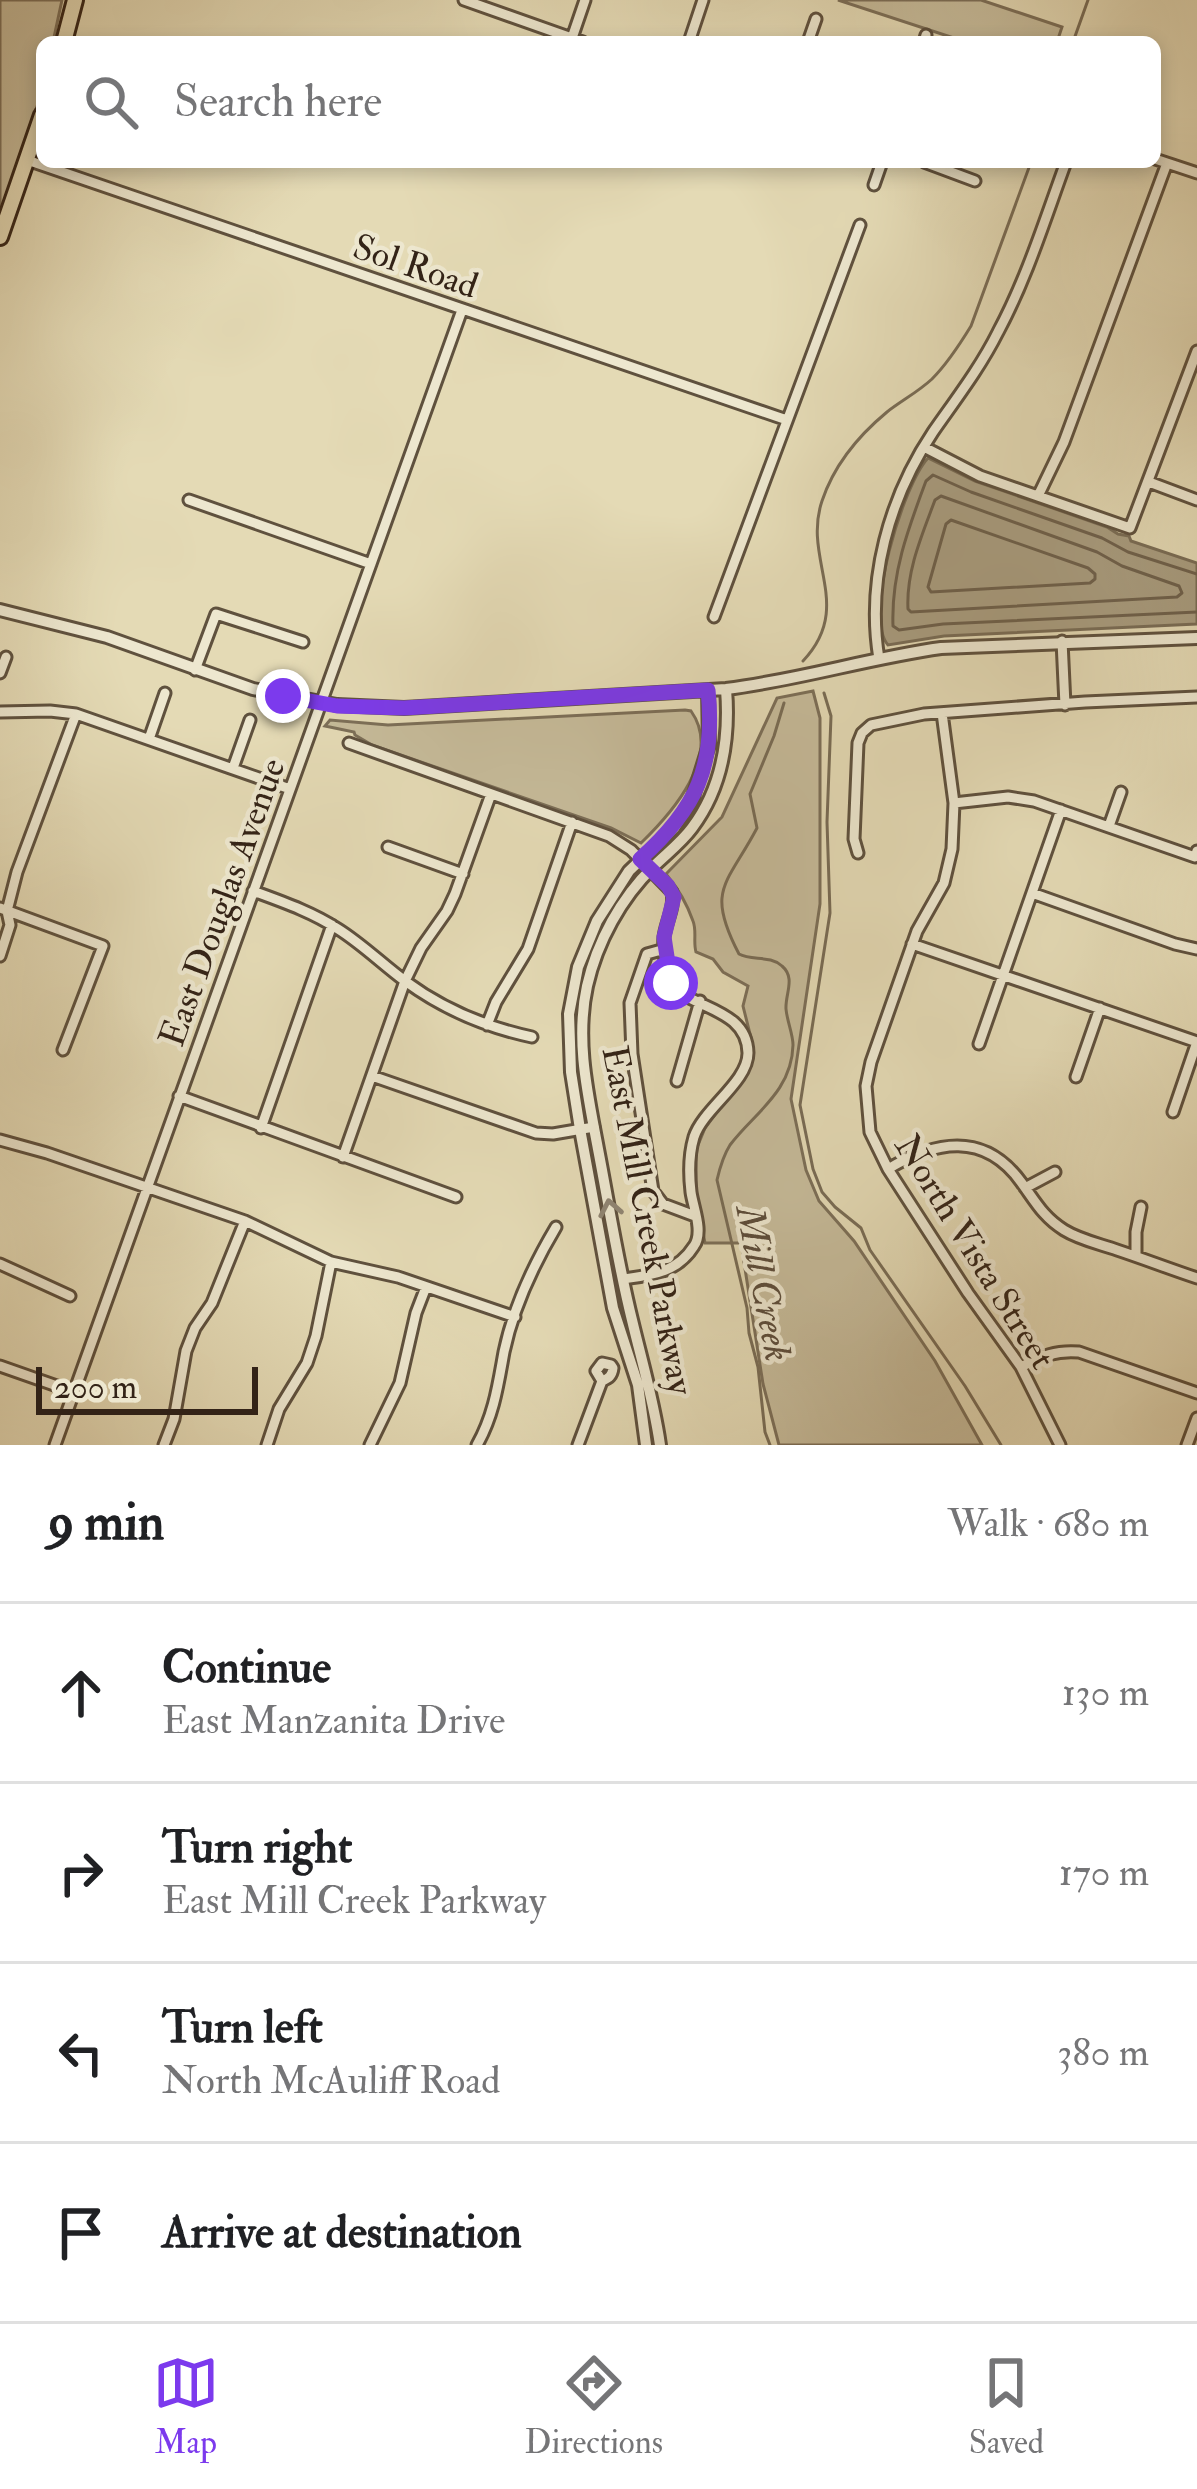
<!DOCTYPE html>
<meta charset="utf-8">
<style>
:root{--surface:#fff;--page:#f2f2f2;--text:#202124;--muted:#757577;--line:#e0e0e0;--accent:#7c3aed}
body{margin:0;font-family:"IM FELL Double Pica",serif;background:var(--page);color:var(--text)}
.scale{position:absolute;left:36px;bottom:30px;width:222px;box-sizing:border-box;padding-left:12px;border:6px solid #332317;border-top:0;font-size:33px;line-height:42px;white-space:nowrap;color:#332317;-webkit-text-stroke:9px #ede7cf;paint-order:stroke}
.stop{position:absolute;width:36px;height:36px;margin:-27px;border:9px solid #7c3aed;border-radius:50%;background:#fff}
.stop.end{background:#7c3aed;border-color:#fff;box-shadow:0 3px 12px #0008}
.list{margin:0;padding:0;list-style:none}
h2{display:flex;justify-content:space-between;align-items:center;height:156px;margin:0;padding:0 48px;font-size:51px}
h2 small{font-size:39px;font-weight:400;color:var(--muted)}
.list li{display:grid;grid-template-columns:78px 1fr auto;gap:36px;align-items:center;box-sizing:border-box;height:180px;padding:0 48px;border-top:3px solid var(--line)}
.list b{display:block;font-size:45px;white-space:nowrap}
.list p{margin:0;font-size:39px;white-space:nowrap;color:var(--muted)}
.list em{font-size:39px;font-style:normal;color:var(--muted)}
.icon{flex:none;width:66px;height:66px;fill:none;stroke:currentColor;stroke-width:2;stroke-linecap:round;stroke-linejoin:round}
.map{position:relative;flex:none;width:1197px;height:1445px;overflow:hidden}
.search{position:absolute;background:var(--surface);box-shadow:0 6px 18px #0003;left:36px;right:36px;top:36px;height:132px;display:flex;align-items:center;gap:30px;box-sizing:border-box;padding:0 42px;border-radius:18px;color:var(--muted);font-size:45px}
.sheet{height:876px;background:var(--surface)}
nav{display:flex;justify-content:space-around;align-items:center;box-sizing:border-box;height:168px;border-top:3px solid var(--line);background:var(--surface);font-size:33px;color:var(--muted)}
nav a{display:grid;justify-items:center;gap:6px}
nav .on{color:var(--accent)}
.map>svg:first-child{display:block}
.green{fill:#c6bb9a;stroke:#7c6f58;stroke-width:3}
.water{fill:#a89c7f;stroke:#796c55;stroke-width:3}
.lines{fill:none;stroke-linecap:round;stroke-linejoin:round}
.shore{stroke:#6e604b;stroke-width:3}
.stream{stroke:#796c55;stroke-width:3}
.minor-casing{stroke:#5f513e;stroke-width:15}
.tertiary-casing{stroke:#5f513e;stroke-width:16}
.primary-casing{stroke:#332317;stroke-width:20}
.minor{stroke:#ede7cf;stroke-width:9}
.tertiary{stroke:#ede7cf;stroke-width:10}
.primary{stroke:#e4dab5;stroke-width:14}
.oneway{stroke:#908573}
.route{stroke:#7c3aed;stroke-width:15}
.labels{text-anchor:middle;stroke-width:9;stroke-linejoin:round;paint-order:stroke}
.street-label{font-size:36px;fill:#332317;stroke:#ede7cf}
.water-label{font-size:39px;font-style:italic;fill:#5c4d3b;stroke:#ede7cf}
</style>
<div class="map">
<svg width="1197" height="1445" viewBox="0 0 1197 1445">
<rect width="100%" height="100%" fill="#e4dab5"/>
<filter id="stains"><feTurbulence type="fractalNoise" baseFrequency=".00167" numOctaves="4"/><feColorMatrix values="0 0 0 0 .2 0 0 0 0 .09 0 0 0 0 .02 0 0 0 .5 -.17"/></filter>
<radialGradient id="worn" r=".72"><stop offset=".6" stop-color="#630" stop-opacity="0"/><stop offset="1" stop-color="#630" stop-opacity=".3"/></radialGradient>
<path class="green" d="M0,0H62L53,42H42L41,95L0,213Z
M838,0H981L1062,27L1057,42H966Z
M813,691L820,718V904L791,1099L806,1170L819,1201L854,1241L935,1361L982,1445H779L763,1384L741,1243H705L696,1197V1150L705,1128L751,1066L752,1042L743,1006L748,986L723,972L713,959L696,952C693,942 697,931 693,921C687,904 677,887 666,874L722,817L777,698Z
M685,710L691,711C723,756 671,814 641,843L611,828L372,745L355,735L354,732L325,726L330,720L388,725Z"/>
<path class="water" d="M928,458L975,481L1107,527L1118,534L1129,536L1131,541L1197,563V624L944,636L888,645C863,616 903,485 928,458Z"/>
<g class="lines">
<path class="shore" d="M941,496L1097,552L1122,566L1179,586L1182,593L1177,597L911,612L908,609C906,571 922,535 935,500Z
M951,520L1088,568L1095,574V579L1090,583L931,592L928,587L946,524Z
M1197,574L1128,552L1102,538L971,492L933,475L926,481C908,529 891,574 893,626L899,630L943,624L1197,612"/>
<path class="stream" d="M1073,42L1088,0
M803,661C855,606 802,560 822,501C834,465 858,436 887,412C901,401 918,392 932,379C947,364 960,344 971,326L1031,162
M824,693L831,716L827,822L830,913L800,1105L813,1169L822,1192L835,1207L861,1228L870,1250L965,1386L1001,1445
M770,1445L765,1432L758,1367L749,1333L747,1308L717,1180C720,1167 723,1156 730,1145C753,1114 792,1092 793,1045C793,1034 787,1021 786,1009C785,994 796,978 782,966C770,955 752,961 739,954C705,889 727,885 757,828L750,794L774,736L784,703"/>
<g class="minor-casing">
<path id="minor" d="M464,0L583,42
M572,38L585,0
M689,42L703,0
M808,42L816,19
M924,42L926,35
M1155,159L1197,173
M27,160L787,420
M924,162L975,181
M874,185L882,162
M924,447L980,476L1130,528L1197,351
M1149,482L1197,500
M1038,496L1064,442L1167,163
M189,500L371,564
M714,617L860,225
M1062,641L1065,705
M879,659C866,580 889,498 933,432C956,399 980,368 998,332C1027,278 1045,219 1066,162
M195,670L216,614L303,642
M0,673L6,657
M0,712L50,711L76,714L290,789
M942,713L954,803L952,849L944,883L917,931L871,1062L866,1086L870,1132L888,1169L968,1293L1021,1367L1060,1445
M149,739L165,693
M349,743L609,836L631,850L672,892C675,908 666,921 664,937C663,948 665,972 671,982C686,1009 747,1006 748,1053C748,1082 703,1109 694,1137C689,1154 689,1175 691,1192C693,1207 704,1232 694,1246C677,1273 652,1275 623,1279
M233,768L250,720
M954,803L1008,797L1034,801L1195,857L1197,851
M1109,826L1121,792
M388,847L463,874
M858,853L854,839L858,743L862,733L871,725L924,714L1085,702L1197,697
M253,891C283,902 312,912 338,929C362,944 382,964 405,981C443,1009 485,1027 532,1037
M1032,893L1175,944L1197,949
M0,908L103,946L63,1050
M912,944L1197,1042
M665,949L647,954L630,1003L632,1054L653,1191L663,1204L695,1216
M0,956L10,925L7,911L17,872L76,714
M487,1025L496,1002L528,949L572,822
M979,1044L1061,810
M372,1076L536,1133L553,1134L594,1127
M1076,1077L1100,1008
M677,1081L700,1001
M179,1096L456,1197
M1173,1112L1197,1042
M261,1128L332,925
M0,1140L47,1153L245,1221L331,1262L398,1277L515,1317
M343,1157L405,981L421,948L447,911L455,894L491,794
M888,1169C935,1141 984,1131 1021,1182C1035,1201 1043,1217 1064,1230C1080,1240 1100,1244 1117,1250C1144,1259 1170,1269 1197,1278
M1025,1188L1055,1172
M1136,1256V1232L1141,1207
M0,1264L70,1296
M0,1366L74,1392
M1021,1367C1042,1356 1056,1350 1079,1352L1197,1393
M55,1445L462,310
M164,1445L174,1419L186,1351L195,1328L212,1303L245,1221
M267,1445L279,1409L307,1363L316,1336L331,1262
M370,1445L400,1383L416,1313L426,1287
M477,1445C494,1415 498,1385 504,1352C513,1309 534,1264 556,1227
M578,1445L602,1381C609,1378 612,1376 613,1368L611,1365L602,1363L596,1371L602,1381
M1187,1445L1197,1418"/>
</g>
<g class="tertiary-casing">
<path id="tertiary" d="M0,610L107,637L253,689L337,705L404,708L726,689C799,680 869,658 941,648L1197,638
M646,1445L638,1385L613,1308L580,1129L571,1072L569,1014L578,967L597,921L629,871L674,828L692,800L709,745L708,690
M660,1445C654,1402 642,1362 632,1320C618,1264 609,1206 598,1149C588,1095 575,1041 587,986C597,942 621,898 653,867C666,854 681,843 692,828C722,788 730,739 726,689"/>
</g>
<g class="primary-casing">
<path id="primary" d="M64,42L75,0
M0,237L42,115"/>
</g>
<use href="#minor" class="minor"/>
<use href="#tertiary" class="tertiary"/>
<use href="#primary" class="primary"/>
</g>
<defs><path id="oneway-chevron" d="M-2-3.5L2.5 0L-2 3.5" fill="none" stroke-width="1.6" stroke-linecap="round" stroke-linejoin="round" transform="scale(3)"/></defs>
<use class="oneway" href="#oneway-chevron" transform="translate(610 1208) rotate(-101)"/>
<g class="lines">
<path class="route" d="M283,696L337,706L404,708L708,690C716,767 696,809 640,859L668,886L674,897L664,937L671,983"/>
</g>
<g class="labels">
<g class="street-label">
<text transform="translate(416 265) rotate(19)" y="13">Sol Road</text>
<text transform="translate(221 902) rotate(-70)" y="13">East Douglas Avenue</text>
<text transform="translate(649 1220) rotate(79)" y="13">East Mill Creek Parkway</text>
<text transform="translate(976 1251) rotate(58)" y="13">North Vista Street</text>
</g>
<g class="water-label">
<text transform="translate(765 1283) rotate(79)" y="14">Mill Creek</text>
</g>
</g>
<rect width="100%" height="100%" filter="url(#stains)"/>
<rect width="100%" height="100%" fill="url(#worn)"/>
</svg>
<div class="scale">200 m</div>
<div class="stop" style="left:671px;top:983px"></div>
<div class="stop end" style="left:283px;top:696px"></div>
<div class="search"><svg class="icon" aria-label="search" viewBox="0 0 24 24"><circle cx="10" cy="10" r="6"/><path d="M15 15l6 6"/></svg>Search here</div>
</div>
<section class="sheet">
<h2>9 min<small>Walk · 680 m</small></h2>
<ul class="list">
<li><svg class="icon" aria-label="ahead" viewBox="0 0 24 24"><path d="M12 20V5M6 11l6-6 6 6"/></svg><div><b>Continue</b><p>East Manzanita Drive</p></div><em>130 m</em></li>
<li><svg class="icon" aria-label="right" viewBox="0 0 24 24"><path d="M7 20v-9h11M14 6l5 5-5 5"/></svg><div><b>Turn right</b><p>East Mill Creek Parkway</p></div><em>170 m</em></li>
<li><svg class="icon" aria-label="left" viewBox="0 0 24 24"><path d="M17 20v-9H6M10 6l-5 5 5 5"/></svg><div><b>Turn left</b><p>North McAuliff Road</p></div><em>380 m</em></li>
<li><svg class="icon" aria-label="arrive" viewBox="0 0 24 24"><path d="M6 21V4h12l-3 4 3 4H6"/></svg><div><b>Arrive at destination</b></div></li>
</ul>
</section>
<nav>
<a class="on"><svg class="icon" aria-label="map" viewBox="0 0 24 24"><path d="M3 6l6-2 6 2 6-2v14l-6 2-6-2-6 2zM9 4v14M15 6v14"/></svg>Map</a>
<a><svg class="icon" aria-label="directions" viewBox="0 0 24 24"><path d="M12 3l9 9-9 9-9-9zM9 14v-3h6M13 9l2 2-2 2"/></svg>Directions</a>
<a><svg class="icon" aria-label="saved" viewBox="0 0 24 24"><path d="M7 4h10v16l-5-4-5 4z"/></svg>Saved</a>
</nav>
